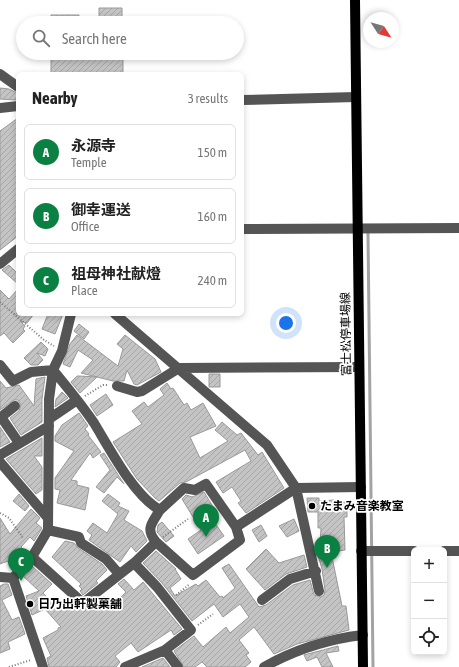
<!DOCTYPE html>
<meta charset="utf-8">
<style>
:root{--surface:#fff;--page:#f6f6f6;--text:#222;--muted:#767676;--line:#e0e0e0;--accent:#0b8043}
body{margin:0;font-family:"Asap Condensed","Noto Sans JP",sans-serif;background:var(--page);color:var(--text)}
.controls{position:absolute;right:12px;bottom:12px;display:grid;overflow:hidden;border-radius:6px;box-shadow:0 2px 6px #0003}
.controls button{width:36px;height:36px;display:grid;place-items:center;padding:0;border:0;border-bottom:1px solid var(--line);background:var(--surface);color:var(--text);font:20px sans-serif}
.compass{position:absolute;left:363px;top:12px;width:36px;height:36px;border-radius:50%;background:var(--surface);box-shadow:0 2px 6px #0003;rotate:126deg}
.you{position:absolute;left:286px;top:323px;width:14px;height:14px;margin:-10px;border:3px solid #fff;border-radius:50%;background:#1a73e8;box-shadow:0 0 0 6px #1a73e833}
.badge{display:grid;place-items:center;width:26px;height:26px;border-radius:50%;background:var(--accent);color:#fff;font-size:13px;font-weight:700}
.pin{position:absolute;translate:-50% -33px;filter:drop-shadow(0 1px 2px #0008)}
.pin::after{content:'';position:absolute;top:21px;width:14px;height:12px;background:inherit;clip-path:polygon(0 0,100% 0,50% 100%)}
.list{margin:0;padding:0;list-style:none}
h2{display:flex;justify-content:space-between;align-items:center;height:52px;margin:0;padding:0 16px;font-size:17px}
h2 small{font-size:13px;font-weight:400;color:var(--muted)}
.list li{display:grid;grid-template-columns:26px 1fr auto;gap:12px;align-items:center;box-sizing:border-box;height:56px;margin:0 8px 8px;padding:0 8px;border:1px solid var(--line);border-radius:6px}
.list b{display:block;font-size:15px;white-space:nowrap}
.list p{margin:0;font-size:13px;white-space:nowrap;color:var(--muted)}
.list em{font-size:13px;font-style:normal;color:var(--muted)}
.icon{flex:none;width:22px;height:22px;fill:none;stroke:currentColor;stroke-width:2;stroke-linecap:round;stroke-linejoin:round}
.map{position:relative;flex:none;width:459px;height:667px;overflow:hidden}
.search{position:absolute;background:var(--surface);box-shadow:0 2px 6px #0003;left:16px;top:16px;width:228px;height:44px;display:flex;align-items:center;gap:10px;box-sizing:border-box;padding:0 14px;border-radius:22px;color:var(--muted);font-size:15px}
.panel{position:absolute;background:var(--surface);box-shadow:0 2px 6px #0003;left:16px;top:72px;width:228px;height:244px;border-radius:6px}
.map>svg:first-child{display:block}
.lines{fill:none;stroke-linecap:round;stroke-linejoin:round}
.stream{stroke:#a3a3a3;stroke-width:3}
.building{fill:url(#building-hatch);stroke:#999}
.path{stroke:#777;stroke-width:2;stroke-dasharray:1 2;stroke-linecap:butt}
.minor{stroke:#555;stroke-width:10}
.major{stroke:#000;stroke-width:10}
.poi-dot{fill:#000;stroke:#fff;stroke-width:1.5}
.labels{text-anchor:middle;stroke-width:3.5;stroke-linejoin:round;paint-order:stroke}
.street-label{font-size:12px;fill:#000;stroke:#fff}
.poi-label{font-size:12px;font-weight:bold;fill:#000;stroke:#fff;text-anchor:start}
</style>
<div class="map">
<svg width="459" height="667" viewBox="0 0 459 667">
<defs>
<pattern id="building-hatch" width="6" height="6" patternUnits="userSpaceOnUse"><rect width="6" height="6" fill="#c4c4c4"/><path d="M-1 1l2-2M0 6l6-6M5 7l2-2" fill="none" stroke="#a7a7a7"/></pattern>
</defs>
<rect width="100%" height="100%" fill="#fff"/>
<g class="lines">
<path class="stream" d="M368,234L373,667"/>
</g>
<path class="building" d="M99,8H122V23H99Z
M51,15H79V23H51Z
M51,53H123V74H51Z
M0,88L9,89L17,93L16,100L0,99Z
M18,118V236L0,250V131Z
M9,265L18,274V284L2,270Z
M18,289V314H34L27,323L20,321L25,326L23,329L25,331L13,343L4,333L0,336V290L9,299Z
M48,314H63L55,334L42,329Z
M79,324L89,332L84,339L74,331Z
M77,335L118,366L123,349L117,344L125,335L155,359L161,372L137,385L134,384L127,370L124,381H113L81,373L93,360L78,350L70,367L63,364L70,344Z
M41,342L48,349L45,356L37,353L43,360L38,365H31L24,358Z
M209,374H220V387H209Z
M77,376H79L97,377L80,393L71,382Z
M45,377L42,399V422L21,435L10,418L19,411L21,405L18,400H14L0,410V381L6,388L19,385L34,406L36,379Z
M167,383L171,389L173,388L184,405L187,403L191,410L203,403L216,426L190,437L200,458L228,441L215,430L222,422L237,435L241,433L258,455L262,452L284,488L246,513L238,503L241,501L232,487L223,493L216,482L251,461L245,450L186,482L180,483L159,501L155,498L137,479L113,442L142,424L132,411L144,402L148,407L164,395L160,389Z
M62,392L68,398L55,407L56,399Z
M106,394L113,405L97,416L90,405Z
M79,413L88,426L85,429L89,434L88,435L101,452L93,458L90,453L71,480L77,481V485L89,488L85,510L57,503L60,490L55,489V478L74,451L55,441V436L62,425Z
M0,427L10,442L0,447Z
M42,438V456H34L42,467V490L36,494L6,459Z
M104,453L124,484L117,477L104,493L96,487L110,470L100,455Z
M204,492L218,515L212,519L224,536L198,554L188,539L201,530L182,499L186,495L192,497Z
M19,494L29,506L25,511L13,501Z
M108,494L120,503L118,506L129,511L124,520L142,531L147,541L136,552L131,546L120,562L89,540L92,535L87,531L93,523L107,533L118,514L102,501Z
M307,498H319V501L334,500V503L347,502V517H344L345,550L331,552L342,606H346L349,630L297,644L274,654L254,627L239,640L249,653L246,655L251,662L245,667H207L202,662L195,667H184L174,651L194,636L203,647L226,627L230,633L249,617L240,604L223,617L214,604L192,621L162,583L143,563L156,551L176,569H175L181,579L170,588L175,596L196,584L198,586L206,580L220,597L222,596L223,598L235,588L222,568L229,564L259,607L266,605L293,585L310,580L314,595L321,597L324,595L325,590L322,569L317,552V548L320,547L321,528H318V512H308Z
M31,509L40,518L36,523L42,528L34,541L30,537L21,547L27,553L12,570L8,561L0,564V518L10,534Z
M294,519L299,531L287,537L279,526Z
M162,522L174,536L166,542L157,532L158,525Z
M261,525L267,536L259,542L252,530Z
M65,541L74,543L78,548L102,564L107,570L96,581L98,583L83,595L80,591L82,589L79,586L81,584L52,557Z
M266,549L279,563L304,555L307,567L286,574L265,590L246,569Z
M32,566L52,584L43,593L60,611L71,601L79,608L84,609L95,602L96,603L104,596L113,605L126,592L118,584L124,579L134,590L143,582L182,629L174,635L171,630L138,652L131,643L115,656L120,662L116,667H49L47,658L51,656L43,638L58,630V628L61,627L45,609L32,615L26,596L39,591L23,576Z
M4,584H8L12,595L2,600L12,620L19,617L25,634L8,642L10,649L0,653V586Z
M338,646L339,651L326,653L333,667H322L317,657L307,661L304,655Z
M163,658L170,667H142Z"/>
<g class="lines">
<path class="path" d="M0,302L44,340L54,346
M85,396L103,385H108
M0,513L9,518L23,538
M163,537L188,519
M176,595L190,584
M198,625L213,614
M9,667L31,660"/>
<path class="minor" d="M0,74L18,87
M242,100L356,97
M0,108L18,106
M242,229L459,228
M0,264L18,249
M115,314L267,445L296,488L361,487
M0,365L13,381L31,372L53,370
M53,370C67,387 82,405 94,423C110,449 134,496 160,510C152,523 145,529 156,542L134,563L157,587L191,630L165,650L125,667
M117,386L137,392L142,391L179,368L359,367
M15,406L1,417L19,443
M49,419L77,400
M0,455L49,426
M0,462L48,518
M236,527L296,488L319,591
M48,530L79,537L81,543L106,559L119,574
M156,542L193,575L240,540L236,527L206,484L195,490L184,488L160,510
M361,551H414
M444,551H459
M32,557L83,603L134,563
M0,577L13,578L43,667
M13,578L32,557L48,530L49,399L53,370L62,351L71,314
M262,600L290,579L316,571
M165,650L178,667
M264,667C296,649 328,639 363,635"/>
<path class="major" d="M355,0L363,667"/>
</g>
<g class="poi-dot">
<circle cx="312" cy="506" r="4"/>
<circle cx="30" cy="604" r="4"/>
</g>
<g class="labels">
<g class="street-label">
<text transform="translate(346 334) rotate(-91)" y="4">富士松停車場線</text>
</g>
<g class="poi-label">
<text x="320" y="510">たまみ音楽教室</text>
<text x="38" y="608">日乃出軒製菓舗</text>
</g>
</g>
</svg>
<div class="controls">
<button>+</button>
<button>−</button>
<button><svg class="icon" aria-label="locate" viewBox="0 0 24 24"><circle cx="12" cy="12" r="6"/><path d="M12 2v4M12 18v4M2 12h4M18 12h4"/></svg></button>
</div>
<svg class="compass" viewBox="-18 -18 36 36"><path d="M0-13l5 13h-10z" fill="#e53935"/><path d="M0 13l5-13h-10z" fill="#767676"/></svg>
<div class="you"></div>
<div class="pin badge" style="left:206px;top:537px">A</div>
<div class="pin badge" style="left:327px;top:568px">B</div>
<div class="pin badge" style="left:21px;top:581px">C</div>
<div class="search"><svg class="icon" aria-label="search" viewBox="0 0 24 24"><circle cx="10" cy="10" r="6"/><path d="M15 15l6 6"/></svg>Search here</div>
<section class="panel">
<h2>Nearby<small>3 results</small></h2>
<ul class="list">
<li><span class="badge">A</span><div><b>永源寺</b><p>Temple</p></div><em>150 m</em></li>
<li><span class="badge">B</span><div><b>御幸運送</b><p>Office</p></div><em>160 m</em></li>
<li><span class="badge">C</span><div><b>祖母神社献燈</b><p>Place</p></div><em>240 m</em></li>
</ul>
</section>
</div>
